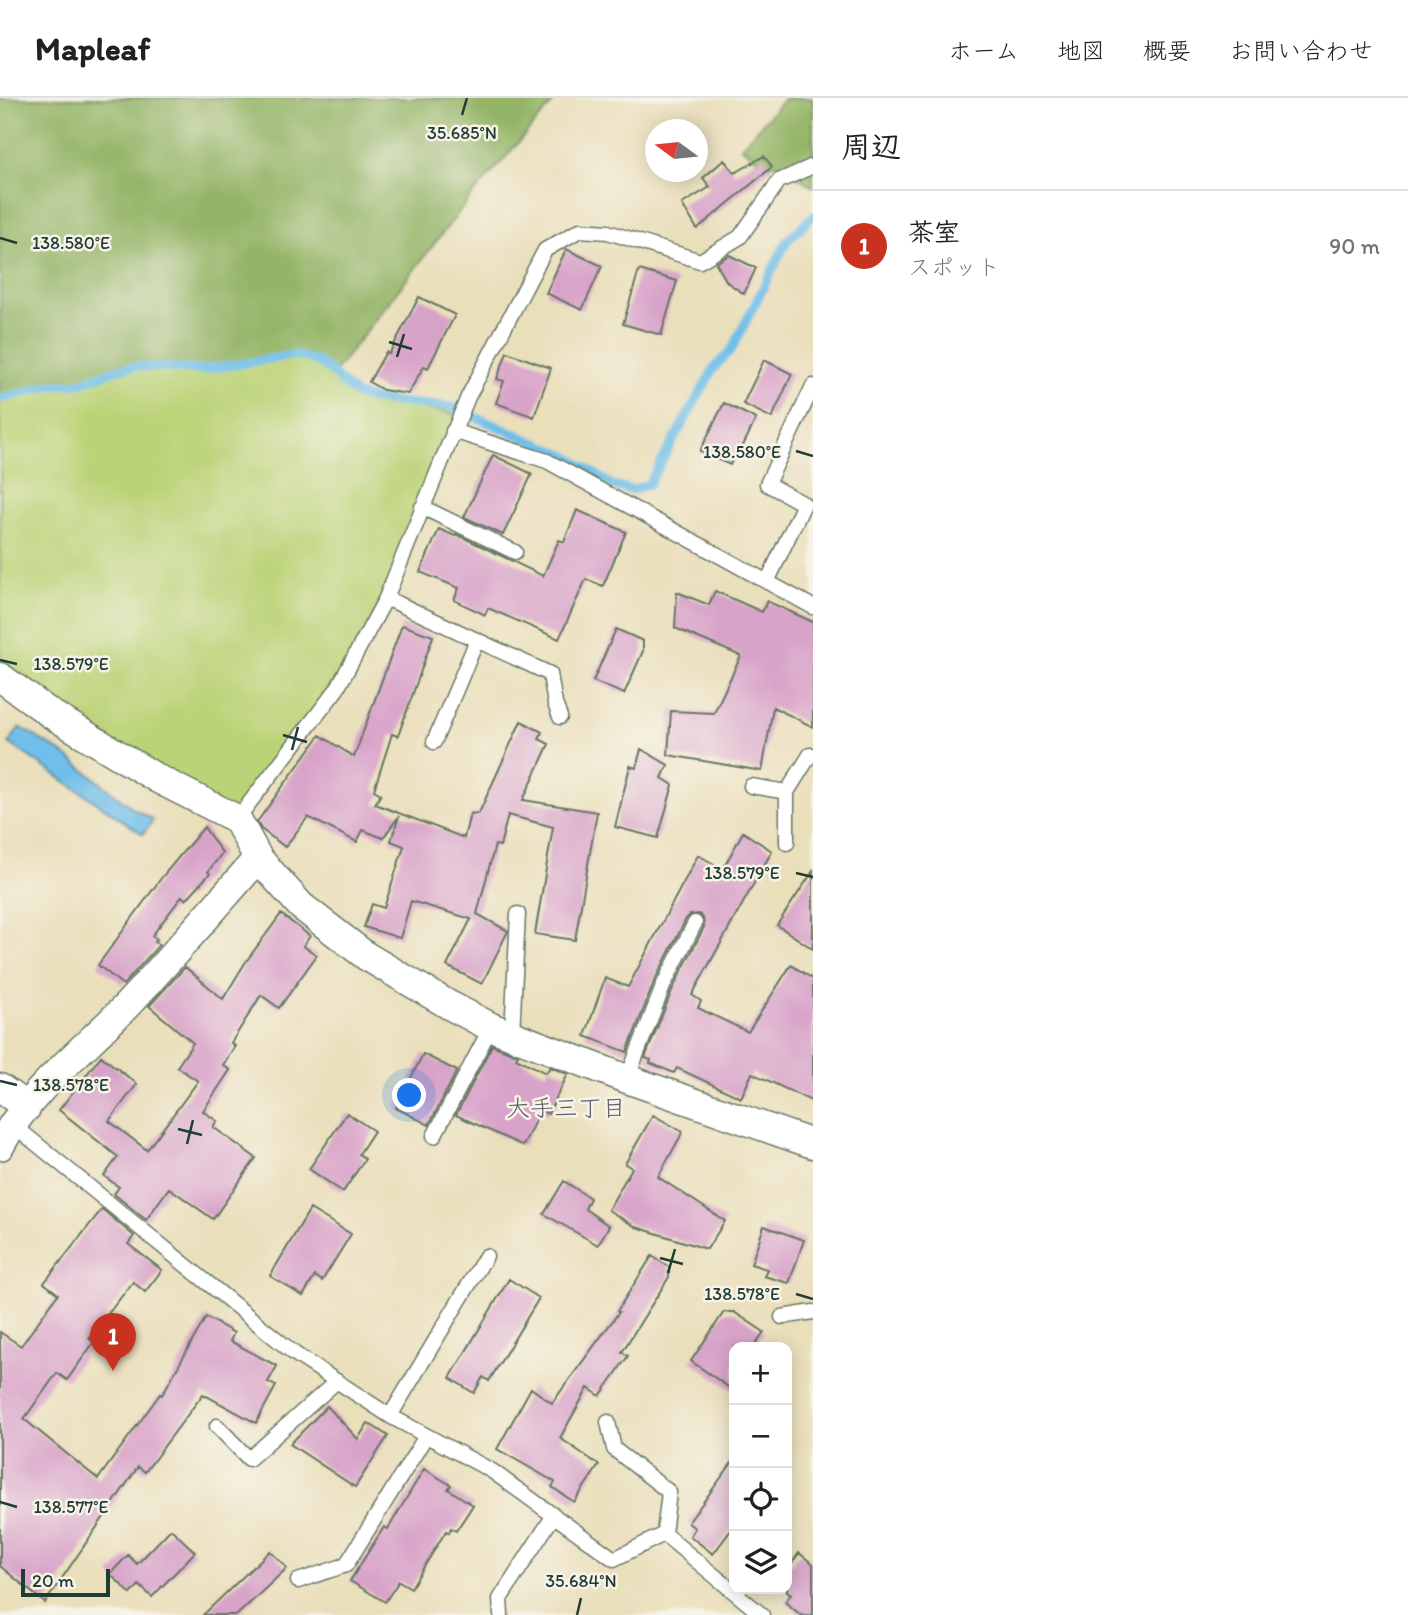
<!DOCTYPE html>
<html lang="ja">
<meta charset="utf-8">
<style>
:root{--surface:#fff;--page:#f6f6f6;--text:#202124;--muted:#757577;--line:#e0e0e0;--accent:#c8321e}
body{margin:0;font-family:Itim,"Klee One",sans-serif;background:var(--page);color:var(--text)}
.controls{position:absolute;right:21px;bottom:21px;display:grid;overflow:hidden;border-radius:14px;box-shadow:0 4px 18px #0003}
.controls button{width:63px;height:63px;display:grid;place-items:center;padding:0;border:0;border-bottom:2px solid var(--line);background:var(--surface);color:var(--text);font:35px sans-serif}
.compass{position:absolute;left:645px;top:21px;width:63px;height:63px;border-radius:50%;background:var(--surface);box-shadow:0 4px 18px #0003;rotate:285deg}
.scale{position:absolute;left:21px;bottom:18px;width:89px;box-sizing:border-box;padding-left:7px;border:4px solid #1f3d34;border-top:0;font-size:19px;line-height:24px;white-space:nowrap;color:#1f3d34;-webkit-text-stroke:5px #f7f3e8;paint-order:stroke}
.you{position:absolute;left:410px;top:998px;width:24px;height:24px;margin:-18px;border:5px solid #fff;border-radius:50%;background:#1a73e8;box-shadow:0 0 0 10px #1a73e833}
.badge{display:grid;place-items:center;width:46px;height:46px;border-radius:50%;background:var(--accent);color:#fff;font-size:23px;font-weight:700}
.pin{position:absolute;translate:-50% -58px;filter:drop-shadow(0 2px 4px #0008)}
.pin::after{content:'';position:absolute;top:37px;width:24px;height:21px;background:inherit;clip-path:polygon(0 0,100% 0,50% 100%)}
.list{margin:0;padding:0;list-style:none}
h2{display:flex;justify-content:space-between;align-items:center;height:91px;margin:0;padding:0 28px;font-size:30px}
h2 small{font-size:23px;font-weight:400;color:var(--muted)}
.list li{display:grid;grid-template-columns:46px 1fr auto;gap:21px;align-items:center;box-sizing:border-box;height:112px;padding:0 28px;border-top:2px solid var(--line)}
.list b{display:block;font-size:26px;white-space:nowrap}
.list p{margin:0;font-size:23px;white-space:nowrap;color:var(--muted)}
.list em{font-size:23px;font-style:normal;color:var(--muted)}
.icon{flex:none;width:38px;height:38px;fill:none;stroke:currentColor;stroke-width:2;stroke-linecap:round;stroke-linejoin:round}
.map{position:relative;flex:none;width:813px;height:1517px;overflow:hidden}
header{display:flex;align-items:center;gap:42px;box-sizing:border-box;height:98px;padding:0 35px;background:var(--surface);border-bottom:2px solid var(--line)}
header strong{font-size:33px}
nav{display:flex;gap:38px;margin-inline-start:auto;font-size:24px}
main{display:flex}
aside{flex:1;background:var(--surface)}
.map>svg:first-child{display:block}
.green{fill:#bbd377;stroke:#6d8856;stroke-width:2}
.forest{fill:#94b568;stroke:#5a794e;stroke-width:2}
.water{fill:#6fbfea;stroke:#477e8f;stroke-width:2}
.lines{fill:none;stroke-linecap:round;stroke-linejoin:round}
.stream{stroke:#6fbfea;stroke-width:9}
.building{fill:#d8a3c9}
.service-casing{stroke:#667663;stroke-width:17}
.minor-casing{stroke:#667663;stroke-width:31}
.service{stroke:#fff;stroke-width:14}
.minor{stroke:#fff;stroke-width:28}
.ticks{fill:none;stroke:#1f3d34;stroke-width:2.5}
.labels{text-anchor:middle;stroke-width:5;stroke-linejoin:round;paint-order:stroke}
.neighbourhood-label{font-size:24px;fill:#606168;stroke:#f7f3e8}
.ticks-label{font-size:18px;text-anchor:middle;fill:#1f3d34;stroke:#f7f3e8;stroke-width:5;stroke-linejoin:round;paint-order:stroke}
</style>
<header>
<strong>Mapleaf</strong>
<nav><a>ホーム</a><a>地図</a><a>概要</a><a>お問い合わせ</a></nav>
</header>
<main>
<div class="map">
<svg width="813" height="1517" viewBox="0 0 813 1517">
<rect width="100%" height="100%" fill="#f7f3e8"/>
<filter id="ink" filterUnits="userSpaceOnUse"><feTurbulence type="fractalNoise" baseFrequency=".0143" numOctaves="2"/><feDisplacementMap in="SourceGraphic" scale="14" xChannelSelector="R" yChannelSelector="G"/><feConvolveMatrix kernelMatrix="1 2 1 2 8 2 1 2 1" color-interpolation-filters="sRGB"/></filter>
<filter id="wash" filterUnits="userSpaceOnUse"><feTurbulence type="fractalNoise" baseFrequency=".00686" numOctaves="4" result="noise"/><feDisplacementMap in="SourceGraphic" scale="28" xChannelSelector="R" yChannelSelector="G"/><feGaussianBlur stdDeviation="1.57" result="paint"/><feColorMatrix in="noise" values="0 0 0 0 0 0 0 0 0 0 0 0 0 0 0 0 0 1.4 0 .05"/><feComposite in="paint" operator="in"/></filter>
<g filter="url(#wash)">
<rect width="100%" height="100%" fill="#eadfbb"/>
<path class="green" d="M294,257L314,262L323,267L356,297L459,317L394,477L337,591L237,721L0,579V301L47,288L80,285L115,272L136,268L202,272Z"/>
<path class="forest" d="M0,0H557L470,100L332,277L314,262L294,257L202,272L136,268L115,272L80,285L47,288L0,301Z
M785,0H813V89L782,68L761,63L741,49Z"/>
<path class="water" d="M20,629L61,654L133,710L153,722L143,736L9,645Z"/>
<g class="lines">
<path class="stream" d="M0,301L47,288L80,285L115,272L136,268L202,272L294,257L314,262L323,267L356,297L374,302L452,309L567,358L614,388L632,392L649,386L714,270L732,251L787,143L813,118"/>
</g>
<g id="blocks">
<path class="building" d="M764,58L772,69L697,131L682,106L710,89L703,80L724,62L735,75Z
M566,151L602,168L582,212L546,195Z
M729,157L756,170L744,196L727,184L716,165Z
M639,172L677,183L661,237L623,226Z
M419,199L455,217L428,270L424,268L408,296L383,292L369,284L386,254L389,256Z
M507,254L551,270L534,319L496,305L504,283L497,281Z
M764,262L792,276L772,320L743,306Z
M724,305L756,321L737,360L734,358L730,367L700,353Z
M493,357L532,376L503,437L464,419Z
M577,412L626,434L603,488L586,481L559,541L488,510L485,517L454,502L459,490L420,474L439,431L455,438L456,436L543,478L559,442L564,444Z
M715,493L762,514L767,503L813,524V629L773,609L762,673L668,657L671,613L714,615L741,558L675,530L677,494L709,507Z
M402,527L433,538L398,638L392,636L374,692L381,696L375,706L464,740L470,716L479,715L521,623L542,634L539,641L549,646L523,702L597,714L575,842L535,836L553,729L508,717L500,748L495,747L477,816L508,833L482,886L447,868L471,821L411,803L400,840L364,829L372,806L384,810L404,748L391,743L399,718L383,740L363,732L357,744L308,719L285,749L261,731L257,724L320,637L354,659Z
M616,531L643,543V553L624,596L593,583Z
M641,651L668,667L662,680L673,687L658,740L615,729L630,668L636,670Z
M204,729L222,755L208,774L210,775L186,802L182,798L152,838L157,841L155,844L159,847L123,887L98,867L162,779Z
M743,734L772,753L692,897L701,903L698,910L748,934L791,867L813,881V1004L752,975L741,1000L677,970L674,975L650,965L651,962L645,960L673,890L704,829L703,820L699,816L690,817L686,821L655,882L627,954L585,938L605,880L628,889L698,757L723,771Z
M813,773V851L777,827Z
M281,816L310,838L303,848L317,857L279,910L261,897L231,945L235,948L223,967L230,972L203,1013L217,1023L213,1029L256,1060L213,1121L169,1090L146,1122L114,1096L119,1089L104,1078L118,1059L59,1012L101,958L137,986L109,1023L147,1052L198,983L177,969L193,945L149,908L185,869L223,901L245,865Z
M492,947L518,957L516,960L546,975L550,969L568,976L548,1016L540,1012L523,1048L456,1017Z
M423,956L457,973L429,1027L396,1010Z
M347,1015L374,1033L359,1056L365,1061L343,1094L309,1071Z
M653,1017L683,1034L658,1079L725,1123L707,1151L636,1129L608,1112L632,1070L625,1066Z
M564,1083L590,1100L585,1111L609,1128L598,1147L544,1116Z
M102,1111L134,1138L128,1146L162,1172L145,1194L133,1184L89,1240L94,1244L67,1282L57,1275L24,1321L98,1381L160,1296L162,1297L206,1219L234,1235L230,1243L277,1268L268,1284L276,1288L256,1325L203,1296L145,1374L138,1369L45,1505L0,1468V1234L21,1248L58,1196L44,1185Z
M310,1111L351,1136L322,1183L315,1178L303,1198L270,1178Z
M764,1128L804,1142L789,1185L764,1178L767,1171L751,1166Z
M652,1158L669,1169V1179L622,1254L628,1258L600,1298L588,1290L560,1340L599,1367L574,1404L552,1389L555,1384L497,1351L531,1290L552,1305L619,1214L617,1213Z
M509,1181L539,1200L489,1283L483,1279L474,1295L450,1280Z
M724,1214H734L764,1234L753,1249H734V1293L691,1263Z
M327,1308L358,1341L368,1325L388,1338L355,1389L290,1346Z
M734,1362V1428L713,1456L690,1438L695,1430L688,1425Z
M424,1371L451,1387L448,1391L473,1407L456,1433L451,1430L449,1435L446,1433L411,1490L399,1483L385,1504L350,1483L384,1429L388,1431Z
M171,1431L195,1454L152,1499L139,1487L131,1496L110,1476L128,1457L137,1466Z
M270,1453L287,1470L237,1517H203Z
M799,1455L813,1466V1517H801L785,1504L791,1496L787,1493V1472Z"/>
</g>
</g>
<g filter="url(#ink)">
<use href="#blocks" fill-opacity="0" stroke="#667663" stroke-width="2"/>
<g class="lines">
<g class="service-casing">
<path id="service" d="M453,333L547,363L813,509
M422,409L515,454
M767,484L804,406L767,386L813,288
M386,500L550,576L555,606L560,619
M434,644L477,542
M751,688L787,694L810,657H813
M237,721L337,591L386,500L468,299L545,152L580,132L608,134L700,163L740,139L779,83L813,68
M787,745V694
M512,936L518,816
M627,981L664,886L695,825
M12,1026L295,1256L390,1318L492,1373L614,1461L664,1436L762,1517
M434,1038L491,929
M782,1219L813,1214
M390,1318L486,1158
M608,1324L614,1351L669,1394L664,1436
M217,1328L249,1361L337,1283
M298,1483L346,1467L426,1338
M501,1517L500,1501L554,1417"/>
</g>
<g class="minor-casing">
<path id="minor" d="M0,579L51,616L158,681L237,721L258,760L301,808L366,858L449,907L491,929L627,981L813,1046
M0,990L27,1009
M0,1048C31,989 85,952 129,905C173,858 215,809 258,760"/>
</g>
<use href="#service" class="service"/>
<use href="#minor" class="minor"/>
</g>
</g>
<path class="ticks" d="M462,17L467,0M0,140L17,145M389,244L412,251M397,259L404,236M796,353L813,358M0,562L17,566M283,637L307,644M292,652L298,629M796,775L813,779M0,983L17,987M178,1031L202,1037M187,1046L193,1022M660,1160L683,1166M668,1175L675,1151M796,1196L813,1201M0,1404L17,1409M577,1517L581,1500"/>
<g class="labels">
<g class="neighbourhood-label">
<text x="566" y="1018">大手三丁目</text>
</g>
</g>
<g class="ticks-label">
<text x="462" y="41">35.685°N</text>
<text x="71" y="151">138.580°E</text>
<text x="742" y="360">138.580°E</text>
<text x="71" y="572">138.579°E</text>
<text x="742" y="781">138.579°E</text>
<text x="71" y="993">138.578°E</text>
<text x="742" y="1202">138.578°E</text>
<text x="71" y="1415">138.577°E</text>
<text x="581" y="1489">35.684°N</text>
</g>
</svg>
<div class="controls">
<button>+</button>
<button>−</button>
<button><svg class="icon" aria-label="locate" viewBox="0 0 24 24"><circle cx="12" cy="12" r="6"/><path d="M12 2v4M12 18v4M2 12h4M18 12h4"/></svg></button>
<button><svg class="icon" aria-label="layers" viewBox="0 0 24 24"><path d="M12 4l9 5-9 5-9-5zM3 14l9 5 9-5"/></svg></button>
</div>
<svg class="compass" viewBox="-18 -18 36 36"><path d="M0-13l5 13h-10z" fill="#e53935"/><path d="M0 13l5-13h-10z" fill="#757577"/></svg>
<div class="scale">20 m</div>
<div class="you"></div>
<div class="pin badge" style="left:113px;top:1273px">1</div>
</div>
<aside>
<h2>周辺<small></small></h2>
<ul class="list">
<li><span class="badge">1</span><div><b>茶室</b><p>スポット</p></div><em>90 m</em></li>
</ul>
</aside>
</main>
